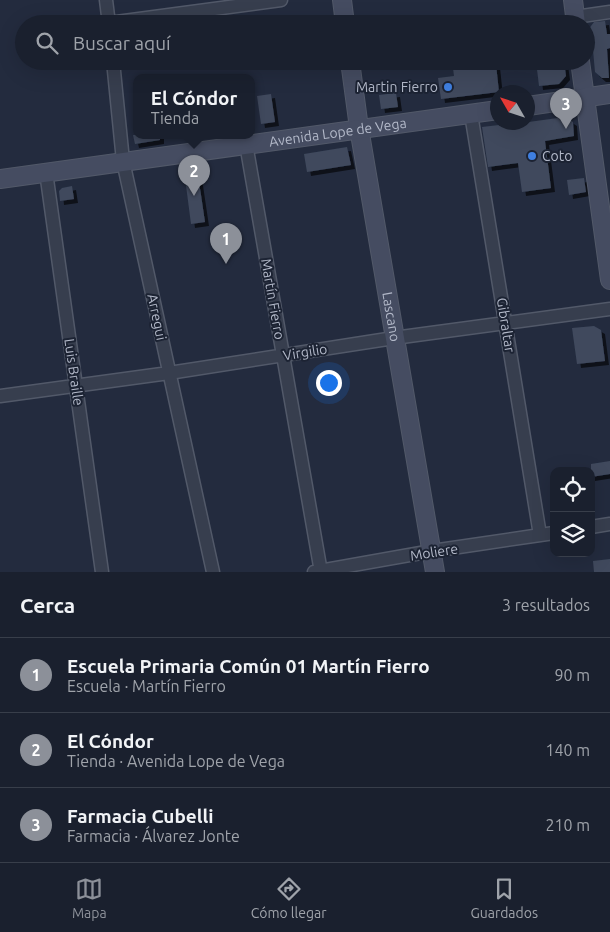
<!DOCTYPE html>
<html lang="es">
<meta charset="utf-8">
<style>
:root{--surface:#1a202e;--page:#232836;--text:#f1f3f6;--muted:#9fa3aa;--line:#383e4a;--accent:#8c9099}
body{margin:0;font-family:Ubuntu,sans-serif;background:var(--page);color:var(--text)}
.controls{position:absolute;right:15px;bottom:15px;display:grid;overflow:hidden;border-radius:10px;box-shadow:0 5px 20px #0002}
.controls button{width:45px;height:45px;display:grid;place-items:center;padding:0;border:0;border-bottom:1px solid var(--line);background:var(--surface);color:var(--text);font:25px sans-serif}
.compass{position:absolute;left:490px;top:85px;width:45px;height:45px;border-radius:50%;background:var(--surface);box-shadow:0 5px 20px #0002;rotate:309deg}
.you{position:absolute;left:328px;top:382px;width:18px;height:18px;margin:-12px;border:4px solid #fff;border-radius:50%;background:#1a73e8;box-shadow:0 0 0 8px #1a73e833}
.badge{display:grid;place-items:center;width:32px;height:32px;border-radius:50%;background:var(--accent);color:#fff;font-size:16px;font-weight:700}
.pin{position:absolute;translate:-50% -41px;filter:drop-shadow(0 1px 2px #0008)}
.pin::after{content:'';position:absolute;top:26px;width:18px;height:15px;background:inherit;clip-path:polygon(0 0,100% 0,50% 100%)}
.popup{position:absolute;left:133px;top:74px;width:122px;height:65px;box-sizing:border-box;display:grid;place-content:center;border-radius:10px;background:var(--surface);filter:drop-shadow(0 1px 4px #0005);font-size:16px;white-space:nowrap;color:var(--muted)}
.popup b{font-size:19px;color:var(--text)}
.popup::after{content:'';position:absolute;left:50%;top:100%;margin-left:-10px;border:10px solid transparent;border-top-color:var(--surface)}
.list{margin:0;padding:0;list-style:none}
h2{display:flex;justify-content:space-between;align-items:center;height:65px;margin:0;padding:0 20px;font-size:21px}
h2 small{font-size:16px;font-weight:400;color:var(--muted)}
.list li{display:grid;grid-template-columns:32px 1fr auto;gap:15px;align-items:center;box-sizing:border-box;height:75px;padding:0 20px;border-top:1px solid var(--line)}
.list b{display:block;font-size:19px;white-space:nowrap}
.list p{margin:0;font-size:16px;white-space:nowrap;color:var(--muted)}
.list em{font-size:16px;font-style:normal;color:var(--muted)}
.icon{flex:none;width:28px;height:28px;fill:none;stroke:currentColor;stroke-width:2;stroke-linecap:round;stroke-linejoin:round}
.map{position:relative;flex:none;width:610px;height:572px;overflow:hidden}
.search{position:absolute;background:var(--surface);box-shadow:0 5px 20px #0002;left:15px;right:15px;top:15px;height:55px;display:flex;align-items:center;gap:12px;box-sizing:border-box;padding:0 18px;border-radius:28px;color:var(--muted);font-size:19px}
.sheet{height:290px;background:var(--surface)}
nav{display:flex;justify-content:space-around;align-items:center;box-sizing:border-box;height:70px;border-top:1px solid var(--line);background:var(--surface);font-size:14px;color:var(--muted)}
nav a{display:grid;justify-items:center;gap:2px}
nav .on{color:var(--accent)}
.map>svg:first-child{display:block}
.building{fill:#3f495d;filter:url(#shadow)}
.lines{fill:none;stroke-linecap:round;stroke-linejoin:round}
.street-casing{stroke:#525969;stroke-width:15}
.secondary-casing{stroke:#525969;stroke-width:20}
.street{stroke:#373e4e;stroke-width:12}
.secondary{stroke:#454c61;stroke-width:18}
.shop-dot{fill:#3f7fe0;stroke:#1c2333;stroke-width:2}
.labels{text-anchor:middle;stroke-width:4;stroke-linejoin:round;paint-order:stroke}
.poi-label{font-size:14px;fill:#b3b9c9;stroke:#1c2333;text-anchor:end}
.street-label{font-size:14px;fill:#b3b9c9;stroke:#1c2333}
</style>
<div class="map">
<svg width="610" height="572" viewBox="0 0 610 572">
<defs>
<filter id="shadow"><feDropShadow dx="4" dy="4" stdDeviation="0" flood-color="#0009"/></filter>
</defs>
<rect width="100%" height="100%" fill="#232b3e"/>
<path class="building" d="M605,21L607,34H610V48L607,49L609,78H602L595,72L593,50L591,51L588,30L594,22Z
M452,61H466V67L496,64L499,92L441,99L438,78L454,76Z
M536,61H564L566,76L559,84L539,86Z
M396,93L398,107L381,109L379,95Z
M271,94L275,122L261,124L257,96Z
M565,117L573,122L574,136L545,141L551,188L522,192L518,163L488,167L482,127L499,125V126Z
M133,135H160V140L135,144Z
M347,147L351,165L307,172L304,154Z
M197,168L205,222L191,224L184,170Z
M584,178L586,192L569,195L567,180Z
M72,186L74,199L60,201L59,191L62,188Z
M594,326L601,330L605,361L577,364L572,328Z
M610,461V474L591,477V464Z
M610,559V572H594L593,561Z"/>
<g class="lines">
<g class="street-casing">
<path id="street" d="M106,0L109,24
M575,17L610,12
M109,23L281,0
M113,61L123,161L213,572
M471,114L540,535
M246,144L321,572
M46,172L102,572
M0,396L169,373L394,338L610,309
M591,527L610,524
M314,572L432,551L554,533"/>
</g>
<g class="secondary-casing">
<g id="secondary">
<path d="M342,0L345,24"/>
<path d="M573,0L576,24"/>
<path id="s1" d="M350,61L359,128L435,572"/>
<path d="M580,61L610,280"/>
<path d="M528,106L610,94"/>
<path id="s2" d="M0,179L498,110"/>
</g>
</g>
<use href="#street" class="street"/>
<use href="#secondary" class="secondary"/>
</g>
<g class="shop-dot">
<circle cx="448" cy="87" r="5"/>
<circle cx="532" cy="156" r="5"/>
</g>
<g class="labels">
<g class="poi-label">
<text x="438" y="92">Martin Fierro</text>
<text x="542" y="161" text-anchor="start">Coto</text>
</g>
<g class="street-label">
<text dy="5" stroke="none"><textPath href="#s2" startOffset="341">Avenida Lope de Vega</textPath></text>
<text transform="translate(273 299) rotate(80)" y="5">Martín Fierro</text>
<text transform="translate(157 317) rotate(78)" y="5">Arregui</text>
<text dy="5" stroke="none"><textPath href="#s1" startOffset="259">Lascano</textPath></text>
<text transform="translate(506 325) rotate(81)" y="5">Gibraltar</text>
<text transform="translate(305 352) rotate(-9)" y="5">Virgilio</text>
<text transform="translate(74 372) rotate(82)" y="5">Luis Braille</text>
<text transform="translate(434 552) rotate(-9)" y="5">Moliere</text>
</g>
</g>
</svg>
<div class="controls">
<button><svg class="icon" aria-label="locate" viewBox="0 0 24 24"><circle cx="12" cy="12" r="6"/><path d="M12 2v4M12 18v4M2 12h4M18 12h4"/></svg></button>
<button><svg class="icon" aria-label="layers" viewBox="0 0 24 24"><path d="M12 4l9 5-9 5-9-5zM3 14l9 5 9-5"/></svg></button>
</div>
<svg class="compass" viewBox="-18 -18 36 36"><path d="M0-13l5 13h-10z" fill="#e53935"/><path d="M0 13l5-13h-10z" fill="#9fa3aa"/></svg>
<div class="you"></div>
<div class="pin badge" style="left:226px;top:264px">1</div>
<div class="pin badge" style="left:194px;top:196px">2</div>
<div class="popup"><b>El Cóndor</b>Tienda</div>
<div class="pin badge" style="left:566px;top:129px">3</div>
<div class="search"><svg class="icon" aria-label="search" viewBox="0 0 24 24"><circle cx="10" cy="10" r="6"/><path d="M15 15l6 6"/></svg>Buscar aquí</div>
</div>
<section class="sheet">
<h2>Cerca<small>3 resultados</small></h2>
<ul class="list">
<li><span class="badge">1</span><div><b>Escuela Primaria Común 01 Martín Fierro</b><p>Escuela · Martín Fierro</p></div><em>90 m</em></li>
<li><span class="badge">2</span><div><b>El Cóndor</b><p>Tienda · Avenida Lope de Vega</p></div><em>140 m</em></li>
<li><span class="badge">3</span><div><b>Farmacia Cubelli</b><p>Farmacia · Álvarez Jonte</p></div><em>210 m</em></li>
</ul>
</section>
<nav>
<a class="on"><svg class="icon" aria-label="map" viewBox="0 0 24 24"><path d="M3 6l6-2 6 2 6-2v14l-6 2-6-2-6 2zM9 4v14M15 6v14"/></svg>Mapa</a>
<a><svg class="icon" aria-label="directions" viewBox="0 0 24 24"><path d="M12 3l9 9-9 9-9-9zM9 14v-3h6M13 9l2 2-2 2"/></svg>Cómo llegar</a>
<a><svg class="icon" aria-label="saved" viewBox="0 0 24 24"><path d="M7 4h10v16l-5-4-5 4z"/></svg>Guardados</a>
</nav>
